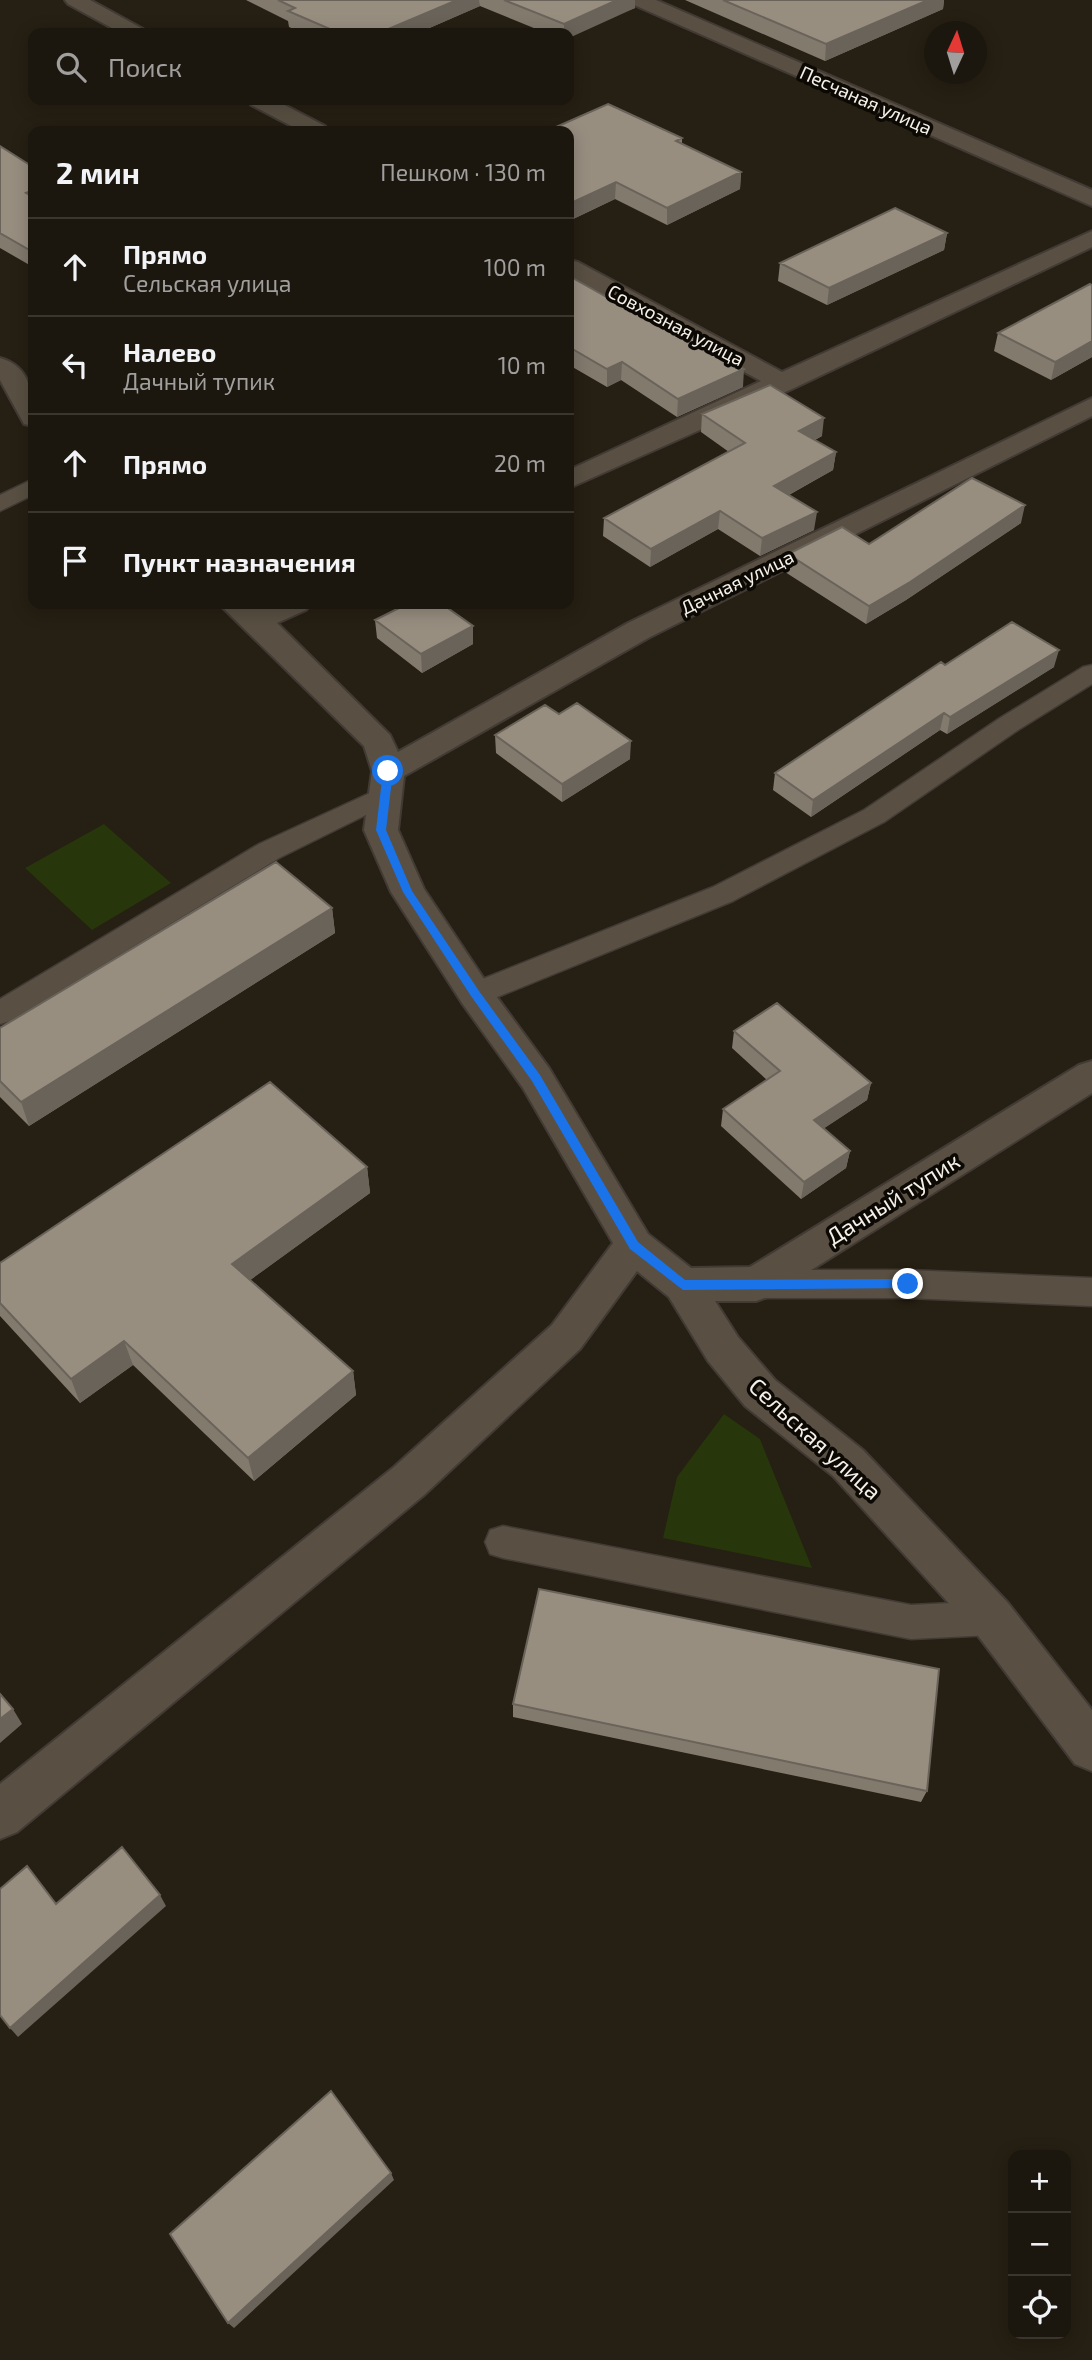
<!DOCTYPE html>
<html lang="ru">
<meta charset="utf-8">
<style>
:root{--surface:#1c170e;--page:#252017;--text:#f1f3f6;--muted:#a09f9e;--line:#3a362e}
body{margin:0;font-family:"Exo 2",sans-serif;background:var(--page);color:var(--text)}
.controls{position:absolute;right:21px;bottom:21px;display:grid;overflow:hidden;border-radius:14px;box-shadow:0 4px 18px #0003}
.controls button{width:63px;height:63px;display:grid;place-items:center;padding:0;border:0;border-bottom:2px solid var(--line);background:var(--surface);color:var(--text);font:35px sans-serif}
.compass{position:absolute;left:924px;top:21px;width:63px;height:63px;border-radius:50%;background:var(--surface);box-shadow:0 4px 18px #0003;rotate:4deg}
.stop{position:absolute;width:21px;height:21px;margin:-16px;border:5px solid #1a73e8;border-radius:50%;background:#fff}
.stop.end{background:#1a73e8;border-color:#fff;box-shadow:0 2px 7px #0008}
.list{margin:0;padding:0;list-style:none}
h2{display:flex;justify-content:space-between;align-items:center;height:91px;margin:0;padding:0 28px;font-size:30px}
h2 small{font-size:23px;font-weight:400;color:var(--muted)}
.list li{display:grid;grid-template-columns:46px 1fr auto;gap:21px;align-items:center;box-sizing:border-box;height:98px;padding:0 28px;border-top:2px solid var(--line)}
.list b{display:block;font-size:26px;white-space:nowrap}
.list p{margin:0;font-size:23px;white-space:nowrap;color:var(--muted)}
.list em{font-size:23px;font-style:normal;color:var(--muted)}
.icon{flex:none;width:38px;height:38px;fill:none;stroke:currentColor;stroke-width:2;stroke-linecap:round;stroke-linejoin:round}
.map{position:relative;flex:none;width:1092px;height:2360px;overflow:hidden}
.search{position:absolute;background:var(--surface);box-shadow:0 4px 18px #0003;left:28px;top:28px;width:546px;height:77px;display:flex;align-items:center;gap:18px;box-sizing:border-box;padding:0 24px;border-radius:14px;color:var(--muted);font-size:26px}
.panel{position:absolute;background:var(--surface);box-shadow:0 4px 18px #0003;left:28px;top:126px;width:546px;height:483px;border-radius:14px}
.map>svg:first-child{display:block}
.green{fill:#27360b}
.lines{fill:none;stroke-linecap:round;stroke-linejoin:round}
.service-casing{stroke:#423b35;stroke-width:3}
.minor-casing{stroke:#423b35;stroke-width:4}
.service{fill:#595043;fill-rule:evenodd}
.minor{fill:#595043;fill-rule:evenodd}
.wall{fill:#837a6e}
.shaded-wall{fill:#6a635a}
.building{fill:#988e80;stroke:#6a635a;stroke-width:2}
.route{fill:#1a73e8}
.labels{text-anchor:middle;stroke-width:7;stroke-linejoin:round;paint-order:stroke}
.far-street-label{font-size:19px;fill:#f5f0e8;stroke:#0c0905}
.street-label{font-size:23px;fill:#f5f0e8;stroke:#0c0905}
</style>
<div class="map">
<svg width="1092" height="2360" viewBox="0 0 1092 2360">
<rect width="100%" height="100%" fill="#261f13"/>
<path class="green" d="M104,824L171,883L92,930L25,868Z
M724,1414L760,1439L812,1568L663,1538L677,1477Z"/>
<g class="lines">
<g class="service-casing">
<path id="service" d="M33,479V495L0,511V495Z
M1092,665V684L1018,730L884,822L733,901L485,1002L475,1005L465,1002L460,994L465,986L713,887L864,810L1000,718L1083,667Z
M383,787L392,790L396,796L392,802L279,858L10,1021L0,1024V999L259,844Z
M756,1270H908L1092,1278V1306L908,1298H756L744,1294L740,1284L744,1274Z
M503,1526L911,1605L992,1601L1005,1606L1011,1618L1005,1630L992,1635L911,1639L503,1558L490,1554L485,1542L490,1530Z"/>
</g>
<g class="minor-casing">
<path id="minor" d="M65,0H90L143,29L146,33H121L68,4Z
M629,0H656L1092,190V206L632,4Z
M248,100H275L325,126L328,131H301L251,105Z
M1092,231V247L792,389L569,488V470L761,381L569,277V260L578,262L782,372Z
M0,358C33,367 33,398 33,426L24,424L0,380Z
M1092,398V416L650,637L404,776L398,830L424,889L488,985L549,1068L648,1234L691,1268L750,1267L1079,1065L1092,1061V1093L770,1296L756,1301H715L738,1337L775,1380L863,1450L1008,1603L1092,1710V1771L1075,1764L976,1633L833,1476L745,1406L708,1361L669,1297L637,1271L580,1349L424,1495L17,1832L0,1839V1784L394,1467L552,1325L613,1243L523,1088L462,1003L391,892L364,830L372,771L364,746L219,604H253L260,609L271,604H311L306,610L277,623L390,735L398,752L628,623Z"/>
</g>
<use href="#service" class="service"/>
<use href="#minor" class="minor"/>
</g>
<path class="wall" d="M246,0H635V8L569,33H546L480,6L418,33H303L289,27L288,21Z
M685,0H944L943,9L825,61Z
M569,131L682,138V144L741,172L740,189L667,225L615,199L569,221Z
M0,146L33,167V267L0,248Z
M947,233L944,250L827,305L778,281L780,263Z
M569,276L743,387L677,417L621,380L607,387L569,365Z
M1092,285V357L1051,380L994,351L998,333Z
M702,414L822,436L815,440L836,452L833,470L789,495L814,530L760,556L718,529L650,567L603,536L604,518L729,452L701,432Z
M1021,523L906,600L866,624L785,572L788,554Z
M375,620L473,626V644L422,673L377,638Z
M945,665L1054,667L947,734L940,730L811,817L773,790L775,773Z
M495,735L630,759L562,802L496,753Z
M332,908L335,933L29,1126L0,1097V1028Z
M734,1031L871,1083L867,1100L824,1128L850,1151L846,1168L801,1199L721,1126L723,1109L767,1080L732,1048Z
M367,1167L370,1193L250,1280L353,1371L356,1395L254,1481L133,1365L80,1403L0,1316V1263Z
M513,1704L927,1791L921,1802L513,1717Z"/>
<path class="shaded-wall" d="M457,0H479L480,6L418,33H379Z
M617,0H635V8L569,38V33H564V24Z
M928,0H944L943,9L825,61L826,44Z
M741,172L740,189L667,225V208Z
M616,182L615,199L569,221V204Z
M33,190V208L26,193Z
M947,233L944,250L827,305L829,288Z
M1092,341V357L1051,380L1055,362Z
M622,362L621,380L607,387V369Z
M744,369L743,387L677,417L678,399Z
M824,418L822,436L797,449L799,431Z
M836,452L833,470L772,504L774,486Z
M1025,505L1021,523L906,600L866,624L869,606Z
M720,511L718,529L650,567L651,549Z
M817,512L814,530L760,556L762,538Z
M473,626V644L422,673L421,654Z
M1059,650L1054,667L947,734L950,717Z
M944,713L940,730L811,817L813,800Z
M631,741L630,759L562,802V784Z
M332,908L335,933L29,1126L21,1102Z
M871,1083L867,1100L811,1137L814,1120Z
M850,1151L846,1168L801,1199L804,1182Z
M367,1167L370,1193L238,1289L232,1264Z
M124,1341L133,1365L80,1403L71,1379Z
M353,1371L356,1395L254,1481L248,1458Z
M13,1709L22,1724L0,1743V1719Z
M160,1895L166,1906L18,2037L10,2028Z
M391,2173L394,2180L234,2328L228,2323Z"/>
<path class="building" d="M278,0H457L379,33H339L288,11L295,8Z
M504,0H617L564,24Z
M723,0H928L826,44Z
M608,104L682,138L676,141L741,172L667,208L616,182L569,204V131H547Z
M0,146L33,167V190L26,193L33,197V252L0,233Z
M895,208L947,233L829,288L780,263Z
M569,276L655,324L665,319L744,369L678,399L622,362L607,369L569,347Z
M1090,284L1092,285V341L1055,362L998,333Z
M770,385L824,418L799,431L836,452L774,486L817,512L762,538L720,511L651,549L604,518L745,443L702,414Z
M972,478L1025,505L910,582L869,606L788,554L842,527L869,544Z
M407,604H442L473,626L421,654L375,620Z
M1012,622L1059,650L950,717L944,713L813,800L775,773L941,662L945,665Z
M577,703L631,741L562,784L495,735L545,705L559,714Z
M276,862L332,908L21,1102L0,1081V1028Z
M777,1003L871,1083L814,1120L850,1151L804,1182L723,1109L780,1071L734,1031Z
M270,1082L367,1167L232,1264L353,1371L248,1458L124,1341L71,1379L0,1303V1263Z
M539,1589L939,1669L927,1791L513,1704Z
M0,1694L13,1709L0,1719Z
M122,1847L160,1895L10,2028L0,2015V1889L27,1866L56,1904Z
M331,2091L391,2173L228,2323L170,2234Z"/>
<path class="route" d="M388,767L393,771L386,830L412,891L479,991L540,1075L638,1242L685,1280L908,1279L914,1284L912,1288L683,1290L630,1249L532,1081L471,996L403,892L376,830L383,771Z"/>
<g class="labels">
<g class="far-street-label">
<text transform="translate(866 100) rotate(24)" y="7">Песчаная улица</text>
<text transform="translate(676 325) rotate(28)" y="7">Совхозная улица</text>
<text transform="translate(737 582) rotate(-26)" y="7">Дачная улица</text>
</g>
<g class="street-label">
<text transform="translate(893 1199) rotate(-32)" y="8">Дачный тупик</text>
<text transform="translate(815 1439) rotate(42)" y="8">Сельская улица</text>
</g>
</g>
</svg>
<div class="controls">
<button>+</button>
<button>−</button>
<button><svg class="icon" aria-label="locate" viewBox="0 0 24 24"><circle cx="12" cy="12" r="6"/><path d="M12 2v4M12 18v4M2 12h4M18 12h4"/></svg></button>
</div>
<svg class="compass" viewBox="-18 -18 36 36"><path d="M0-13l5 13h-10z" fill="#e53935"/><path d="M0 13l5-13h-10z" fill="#a09f9e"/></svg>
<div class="stop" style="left:388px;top:771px"></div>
<div class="stop end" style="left:908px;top:1284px"></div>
<div class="search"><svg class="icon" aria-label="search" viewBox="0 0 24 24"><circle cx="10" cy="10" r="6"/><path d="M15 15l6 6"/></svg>Поиск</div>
<section class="panel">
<h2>2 мин<small>Пешком · 130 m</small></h2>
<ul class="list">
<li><svg class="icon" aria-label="ahead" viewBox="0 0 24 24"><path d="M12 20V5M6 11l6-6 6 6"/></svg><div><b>Прямо</b><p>Сельская улица</p></div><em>100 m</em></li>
<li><svg class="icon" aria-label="left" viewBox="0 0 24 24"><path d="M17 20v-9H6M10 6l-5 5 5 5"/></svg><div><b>Налево</b><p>Дачный тупик</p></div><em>10 m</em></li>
<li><svg class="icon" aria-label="ahead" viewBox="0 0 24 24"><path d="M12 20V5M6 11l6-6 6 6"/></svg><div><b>Прямо</b></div><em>20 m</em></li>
<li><svg class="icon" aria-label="arrive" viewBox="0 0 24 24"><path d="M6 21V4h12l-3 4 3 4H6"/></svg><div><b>Пункт назначения</b></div></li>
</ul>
</section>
</div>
